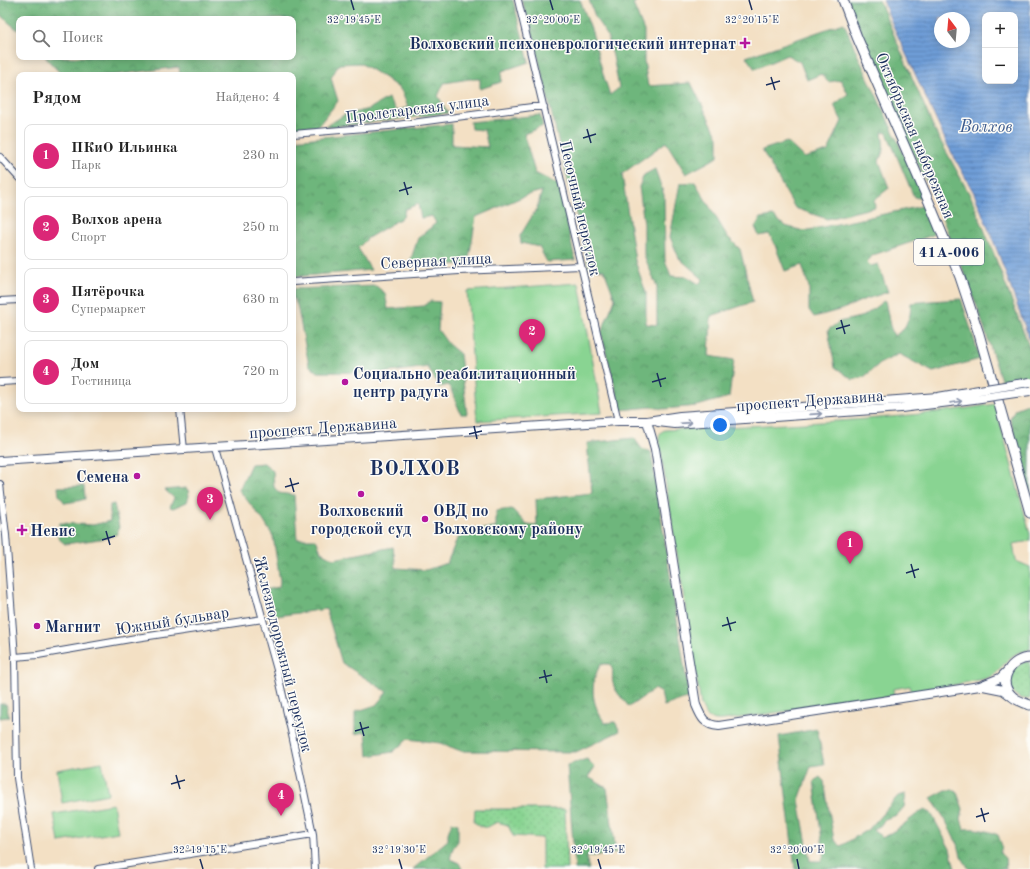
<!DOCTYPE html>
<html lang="ru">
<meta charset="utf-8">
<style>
:root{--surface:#fff;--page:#f2f2f2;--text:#222;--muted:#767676;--line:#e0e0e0;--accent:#db2777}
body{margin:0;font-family:"Old Standard TT",serif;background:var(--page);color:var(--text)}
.controls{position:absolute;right:12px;top:12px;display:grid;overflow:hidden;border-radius:8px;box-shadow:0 2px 10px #0003}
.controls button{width:36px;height:36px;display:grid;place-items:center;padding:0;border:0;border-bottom:1px solid var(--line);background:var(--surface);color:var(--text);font:20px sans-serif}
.compass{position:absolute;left:934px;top:12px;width:36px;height:36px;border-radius:50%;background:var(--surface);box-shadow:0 2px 10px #0003;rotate:344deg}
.you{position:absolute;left:720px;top:425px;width:14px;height:14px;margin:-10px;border:3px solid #fff;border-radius:50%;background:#1a73e8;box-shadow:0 0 0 6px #1a73e833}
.badge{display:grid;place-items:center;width:26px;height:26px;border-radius:50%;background:var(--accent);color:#fff;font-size:13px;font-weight:700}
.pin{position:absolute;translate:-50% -33px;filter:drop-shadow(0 1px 2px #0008)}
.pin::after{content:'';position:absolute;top:21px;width:14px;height:12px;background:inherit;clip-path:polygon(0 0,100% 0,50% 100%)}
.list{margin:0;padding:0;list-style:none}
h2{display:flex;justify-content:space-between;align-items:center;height:52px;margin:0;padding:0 16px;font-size:17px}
h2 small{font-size:13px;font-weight:400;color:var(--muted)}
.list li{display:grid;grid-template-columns:26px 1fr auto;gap:12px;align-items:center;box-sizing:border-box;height:64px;margin:0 8px 8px;padding:0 8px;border:1px solid var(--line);border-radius:8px}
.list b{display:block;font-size:15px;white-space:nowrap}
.list p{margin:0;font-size:13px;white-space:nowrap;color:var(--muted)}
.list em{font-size:13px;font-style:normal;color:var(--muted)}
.icon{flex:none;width:22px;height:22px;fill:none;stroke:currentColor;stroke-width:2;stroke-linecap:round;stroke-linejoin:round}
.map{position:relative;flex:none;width:1030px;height:869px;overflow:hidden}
.search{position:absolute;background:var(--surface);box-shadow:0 2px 10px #0003;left:16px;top:16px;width:280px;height:44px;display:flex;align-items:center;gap:10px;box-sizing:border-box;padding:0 14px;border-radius:8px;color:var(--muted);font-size:15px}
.panel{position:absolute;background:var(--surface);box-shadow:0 2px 10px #0003;left:16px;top:72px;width:280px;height:340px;border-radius:8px}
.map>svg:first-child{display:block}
.grass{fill:url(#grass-dots);stroke:#528278}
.forest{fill:url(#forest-crowns);stroke:#44726d}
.park{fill:#89d492;stroke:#528278}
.water{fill:url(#water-rules);stroke:#44669a;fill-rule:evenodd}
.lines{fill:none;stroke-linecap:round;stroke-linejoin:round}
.minor-casing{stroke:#3b4a6d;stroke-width:8}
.secondary-casing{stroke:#3b4a6d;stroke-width:10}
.primary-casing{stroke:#3b4a6d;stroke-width:11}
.minor{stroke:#fff;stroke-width:6}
.secondary{stroke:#fff;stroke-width:8}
.primary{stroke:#fff;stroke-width:9}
.secondary-bridge-casing{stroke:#3b4a6d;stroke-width:10;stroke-linecap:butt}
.secondary-bridge{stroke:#fff;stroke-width:8}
.oneway{stroke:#8d97ae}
.ticks{fill:none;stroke:#1b2f5e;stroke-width:1.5}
.poi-dot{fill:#b5179e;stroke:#fdfcf7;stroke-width:1.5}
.labels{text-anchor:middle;stroke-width:3;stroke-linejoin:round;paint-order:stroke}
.shield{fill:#fdfcf7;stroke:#5f6c8c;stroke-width:1}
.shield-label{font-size:15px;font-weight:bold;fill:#1b2f5e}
.poi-label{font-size:16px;font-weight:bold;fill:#1b2f5e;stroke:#fdfcf7;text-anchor:start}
.street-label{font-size:16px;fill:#1b2f5e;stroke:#fdfcf7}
.water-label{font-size:17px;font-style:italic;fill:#3c5b8e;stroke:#fdfcf7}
.district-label{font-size:20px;font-weight:bold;letter-spacing:1px;fill:#1b2f5e;stroke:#fdfcf7}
.ticks-label{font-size:10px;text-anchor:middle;fill:#1b2f5e;stroke:#fdfcf7;stroke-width:3;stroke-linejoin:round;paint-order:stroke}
</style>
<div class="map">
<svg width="1030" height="869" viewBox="0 0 1030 869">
<defs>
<pattern id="grass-dots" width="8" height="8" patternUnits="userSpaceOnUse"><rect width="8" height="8" fill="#89d492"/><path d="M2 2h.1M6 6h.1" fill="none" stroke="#76b680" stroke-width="1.8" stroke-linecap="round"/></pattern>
<pattern id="forest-crowns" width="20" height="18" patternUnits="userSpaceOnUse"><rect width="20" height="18" fill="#6eb67c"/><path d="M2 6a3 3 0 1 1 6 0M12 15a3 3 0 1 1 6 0" fill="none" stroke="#5a9469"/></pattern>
<pattern id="water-rules" width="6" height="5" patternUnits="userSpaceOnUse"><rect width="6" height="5" fill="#6e9dd7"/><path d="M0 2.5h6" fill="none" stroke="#5a80b2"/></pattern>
</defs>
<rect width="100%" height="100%" fill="#fdfcf7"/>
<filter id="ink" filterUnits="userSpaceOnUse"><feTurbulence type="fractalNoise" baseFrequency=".025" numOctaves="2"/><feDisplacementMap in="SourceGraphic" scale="8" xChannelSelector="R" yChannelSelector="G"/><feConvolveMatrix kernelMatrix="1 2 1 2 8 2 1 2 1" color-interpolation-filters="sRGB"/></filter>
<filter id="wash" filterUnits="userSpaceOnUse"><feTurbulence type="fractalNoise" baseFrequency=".012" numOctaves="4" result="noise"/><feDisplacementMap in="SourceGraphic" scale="16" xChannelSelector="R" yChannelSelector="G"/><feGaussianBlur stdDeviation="0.9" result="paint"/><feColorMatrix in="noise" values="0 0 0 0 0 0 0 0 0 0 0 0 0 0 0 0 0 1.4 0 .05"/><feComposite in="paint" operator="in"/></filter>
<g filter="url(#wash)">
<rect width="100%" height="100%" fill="#f3e0c4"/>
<path class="grass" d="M1024,662H1030V699C1026,699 1021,699 1017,696C1009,691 1006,677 1013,670C1016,667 1020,664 1024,662Z
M475,809H565L567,869H542V838L513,836L508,825L497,822C486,828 485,830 474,822Z"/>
<path class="forest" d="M0,0H513L529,62L502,71L501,82L480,89V79H469L444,83L438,96L448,113L330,127H325L344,115L369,109L388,98L397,111L408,107L401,90L385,78L360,63L339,64L331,78L338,101L318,126L293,128V75H180L179,67L113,75H62L45,57H293V19H19V31L0,15Z
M521,0H580L592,32L604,77L610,95L619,88L613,56L607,35L596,19L589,0H638L633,4L644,31V61L648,86L691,83L718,137V157L686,174L666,142L622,174L635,261L646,293V324L657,325V287L644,255V224L639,187L644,175L655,169L664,195L665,260L671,276L688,277L699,284L703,279L679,258L670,237L680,183L695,182L727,236L740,249L753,302L711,316L709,356L734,360L729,397L697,406L664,409L651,407L621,410L601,333L615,299L604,270L589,268L540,65L532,30Z
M848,0H879L935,131L971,197L992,249L1030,349V376L1001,380L978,309L932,192L904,137Z
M844,23L858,56L924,198L914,197L887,133L882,132L884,150L879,161L889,188L874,200L875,207L827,219L795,208L762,150L787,142L804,158L828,151L842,121L834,105L848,94L841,80L828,82L821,74L807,80L800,62L787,55L755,69L746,57Z
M540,115L543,126L524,134L535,173L559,185L575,260L547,262L539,247L521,243L520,236L537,208L542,191L527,195L476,217L468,264L409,265L418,238L436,223L432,216L421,218L418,204L405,209L403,217L368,238L358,248L371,270L293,277V140L452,124V145L488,147L484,130L471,129L470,122Z
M922,206C930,215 934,223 933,235L873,255L867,262L871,266L878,264L888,292L863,300L843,309L814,317L809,310V287L802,265L785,271L773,240L769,234L759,236L755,227L761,218L773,216L785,226L804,231Z
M376,286L385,293L388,309L424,306L430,301L440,302L438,330L448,344L460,354L467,414H461L449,385L439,387L428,367L382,373L317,372L309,365L297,305L293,298V289Z
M961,299L974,339L980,359L933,372L899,354L879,364L864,377L853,380L835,367L828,330L839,322L864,316L885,300L890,326L894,336L904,329L910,315L911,303L931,301Z
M1030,403V494L1010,418L1015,409Z
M634,438L642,449L651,452L689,697L664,706L661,693L654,689L629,707C624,700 615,692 613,683C611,675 615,672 610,664H601C589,683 591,704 605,723L615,722L620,731L576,752L461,751L440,743L408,739L393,752L368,756L366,732L355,734V712L376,705L387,692L342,663L326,609L270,617L264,590L279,587L280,581L273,536L263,520L239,490L251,464L264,463L273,471L274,487L279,493L294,495L297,539H316L321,552L334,559L393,547L396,568L426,570L447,563L457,539L474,529L496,528V511L512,509L527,525L537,526L536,499L592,493L587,443Z
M84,486L85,499L78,501L65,503L59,495L58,487Z
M186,488L188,490L189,496L187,502L173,508L170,507L174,498L165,490Z
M114,504L119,527L117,534L107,538L65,544L58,538L60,523L93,525L110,521V505Z
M0,704H6L9,717L0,718Z
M817,729L824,764L811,766L799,800L810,861H821L824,855L814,781L820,777L824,781L834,840L841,846L870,828L898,796L906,794L904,807L897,815L885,819L880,826L872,829L878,833L882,838L899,828L917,814L925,810L931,813L950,849L955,869H795L779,736Z
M587,759L595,767L588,777L607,788L616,853L586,857L589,869H575L567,765Z
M946,790H956L963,809L961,819L964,829C976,828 987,830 998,835L1002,846L1000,853L1005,858L1006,869H969L961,856L958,844L954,838L945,819L931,798Z
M452,822L458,824V841L453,848L450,859L459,863L462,869H413L448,840V833Z"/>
<path class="park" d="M579,283L602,413L477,421L467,291Z
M995,404L1030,534V541L1013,544L1016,561L1030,567V649C1023,652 1016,652 1010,658C999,667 1001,674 984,679L912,693L910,686L893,689L894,696L723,720C710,721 706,717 701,705L659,440C659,434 660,432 665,430C775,424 886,422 995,404Z
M102,762L108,794L62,803L57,770Z
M113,804L118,832L59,842L54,814Z"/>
<path class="water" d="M883,0H1030V341L999,255L974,193L947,144L891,21ZM985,15H1015V81H985ZM940,18H964V42H940Z"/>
</g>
<g filter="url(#ink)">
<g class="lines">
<g class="minor-casing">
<path id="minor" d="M518,0L618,421
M293,134L389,126L532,107H544
M0,157L19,178
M293,282L459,271L581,266
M0,301L19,300
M0,382L19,381
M180,409L184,450
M215,448L277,670L292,735L313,834L315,869
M0,484L6,535L15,657L17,778L31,869
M15,657L38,655L136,638L263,619
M98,869L313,834"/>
</g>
<g class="secondary-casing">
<path id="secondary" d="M647,421L655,449L696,705C701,717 704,725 719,726L980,686L1000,678L1007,671
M658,422L675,424L901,408L974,399
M0,461L618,421H647L680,416L938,397L973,391
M983,686L1003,690L1011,696"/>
</g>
<g class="primary-casing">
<path id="primary" d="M843,0L857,37L929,202L960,277L979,334L1030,513
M1030,658C1011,658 997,680 1011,695C1016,701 1023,702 1030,705"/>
</g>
<use href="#minor" class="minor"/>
<use href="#secondary" class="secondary"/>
<use href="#primary" class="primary"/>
<g class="secondary-bridge-casing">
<path id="secondary-bridge" d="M973,391L1030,382
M974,399L1030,391"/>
</g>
<use href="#secondary-bridge" class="secondary-bridge"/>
</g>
<defs><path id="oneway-shaft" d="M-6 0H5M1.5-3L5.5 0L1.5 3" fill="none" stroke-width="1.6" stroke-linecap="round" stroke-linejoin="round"/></defs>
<g class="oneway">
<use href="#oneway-shaft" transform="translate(956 402) rotate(-8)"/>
<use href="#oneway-shaft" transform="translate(816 414) rotate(-4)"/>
<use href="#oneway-shaft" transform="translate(686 423) rotate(-4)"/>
</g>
</g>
<path class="ticks" d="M351,0L354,10M550,0L553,10M749,0L752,10M771,77L775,90M766,85L780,81M587,129L591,143M583,138L596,134M404,182L408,195M399,191L412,187M841,320L845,334M836,329L850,325M657,373L661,387M652,382L666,378M474,426L477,439M469,434L482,431M290,478L294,492M285,487L299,483M106,531L110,545M102,540L115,536M911,564L915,578M906,573L919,569M727,617L731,631M722,626L736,622M544,670L547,683M539,678L552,675M360,722L364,736M355,731L369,727M176,775L180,789M171,784L185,780M981,808L985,822M976,817L989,813M200,859L203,869M399,859L402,869M598,859L601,869M797,859L799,869"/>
<g class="poi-dot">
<path d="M743 37h4v4h4v4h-4v4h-4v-4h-4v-4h4z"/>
<circle cx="345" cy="382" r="4"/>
<circle cx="137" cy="476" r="4"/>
<circle cx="361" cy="494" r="4"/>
<circle cx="425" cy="519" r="4"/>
<path d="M20 524h4v4h4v4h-4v4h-4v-4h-4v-4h4z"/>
<circle cx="37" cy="626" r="4"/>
</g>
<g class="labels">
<rect class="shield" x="914" y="239" width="70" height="26" rx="3"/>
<g class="shield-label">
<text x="949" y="257">41А-006</text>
</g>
<g class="poi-label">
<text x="736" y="49" text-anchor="end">Волховский психоневрологический интернат</text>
<text x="353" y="379">Социально реабилитационный<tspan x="353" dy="18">центр радуга</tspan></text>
<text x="129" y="482" text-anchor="end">Семена</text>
<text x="361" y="516" text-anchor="middle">Волховский<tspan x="361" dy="18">городской суд</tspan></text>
<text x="433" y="516">ОВД по<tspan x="433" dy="18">Волховскому району</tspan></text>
<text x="30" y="536">Невис</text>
<text x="45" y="632">Магнит</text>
</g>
<g class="street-label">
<text transform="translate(417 108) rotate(-7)" y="6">Пролетарская улица</text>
<text transform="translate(916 135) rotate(67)" y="6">Октябрьская набережная</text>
<text transform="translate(581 208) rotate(77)" y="6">Песочный переулок</text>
<text transform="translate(436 260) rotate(-3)" y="6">Северная улица</text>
<text transform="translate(810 400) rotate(-4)" y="6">проспект Державина</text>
<text transform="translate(323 427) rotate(-4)" y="6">проспект Державина</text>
<text transform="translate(172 620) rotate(-9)" y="6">Южный бульвар</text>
<text transform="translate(284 654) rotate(76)" y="6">Железнодорожный переулок</text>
</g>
<g class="water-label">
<text x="986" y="132">Волхов</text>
</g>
<g class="district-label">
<text x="415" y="475">ВОЛХОВ</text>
</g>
</g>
<g class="ticks-label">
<text x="354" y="23">32°19'45"E</text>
<text x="553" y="23">32°20'00"E</text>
<text x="752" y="23">32°20'15"E</text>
<text x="200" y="853">32°19'15"E</text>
<text x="399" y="853">32°19'30"E</text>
<text x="598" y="853">32°19'45"E</text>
<text x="797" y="853">32°20'00"E</text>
</g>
</svg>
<div class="controls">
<button>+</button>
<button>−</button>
</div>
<svg class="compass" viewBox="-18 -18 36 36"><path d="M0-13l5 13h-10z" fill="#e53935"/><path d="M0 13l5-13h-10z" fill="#767676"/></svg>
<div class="you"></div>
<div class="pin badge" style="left:850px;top:564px">1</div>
<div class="pin badge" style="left:532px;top:352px">2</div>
<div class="pin badge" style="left:210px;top:520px">3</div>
<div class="pin badge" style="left:281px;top:816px">4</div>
<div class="search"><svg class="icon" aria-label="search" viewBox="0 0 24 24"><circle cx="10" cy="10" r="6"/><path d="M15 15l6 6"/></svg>Поиск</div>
<section class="panel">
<h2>Рядом<small>Найдено: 4</small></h2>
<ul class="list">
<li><span class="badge">1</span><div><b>ПКиО Ильинка</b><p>Парк</p></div><em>230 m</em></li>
<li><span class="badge">2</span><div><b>Волхов арена</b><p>Спорт</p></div><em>250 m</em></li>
<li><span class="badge">3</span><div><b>Пятёрочка</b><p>Супермаркет</p></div><em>630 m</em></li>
<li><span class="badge">4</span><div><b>Дом</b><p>Гостиница</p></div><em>720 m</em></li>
</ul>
</section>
</div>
